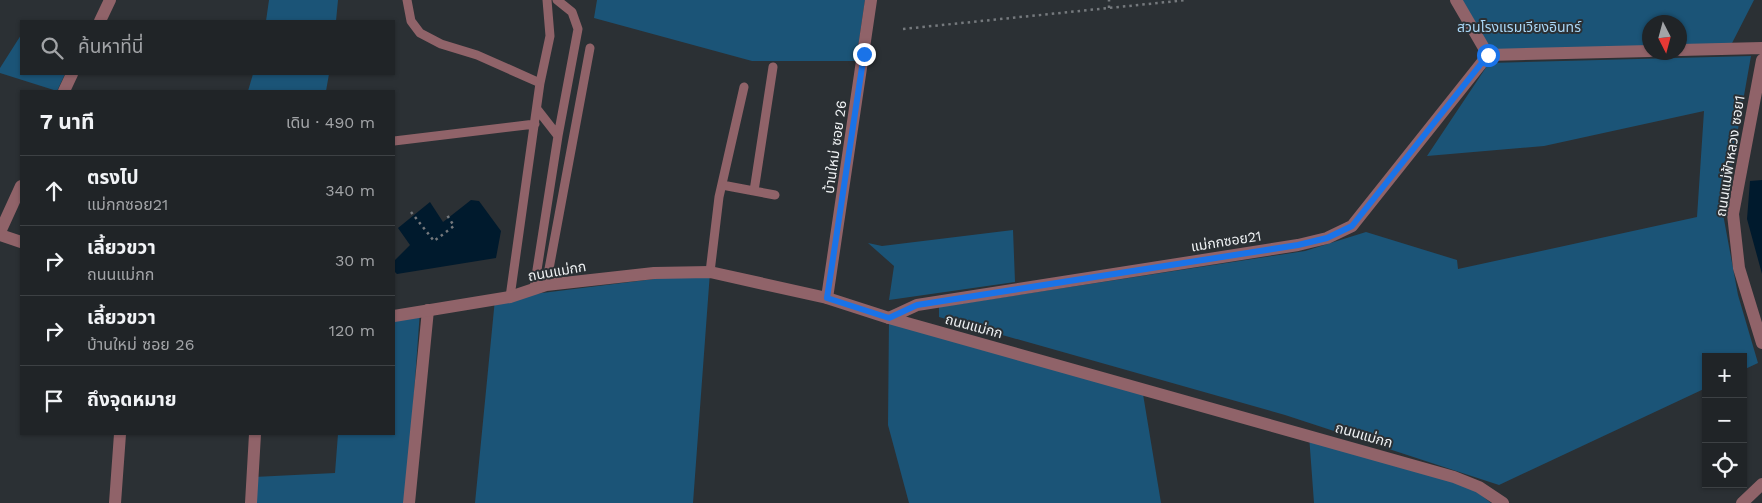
<!DOCTYPE html>
<html lang="th">
<meta charset="utf-8">
<style>
:root{--surface:#202427;--page:#2d3033;--text:#f1f3f6;--muted:#a2a4a7;--line:#3d4144}
body{margin:0;font-family:"Work Sans","Noto Sans Thai",sans-serif;background:var(--page);color:var(--text)}
.controls{position:absolute;right:15px;bottom:15px;display:grid;overflow:hidden;border-radius:0px;box-shadow:0 1px 4px #0004}
.controls button{width:45px;height:45px;display:grid;place-items:center;padding:0;border:0;border-bottom:1px solid var(--line);background:var(--surface);color:var(--text);font:25px sans-serif}
.compass{position:absolute;left:1642px;top:15px;width:45px;height:45px;border-radius:50%;background:var(--surface);box-shadow:0 1px 4px #0004;rotate:174deg}
.stop{position:absolute;width:15px;height:15px;margin:-11px;border:4px solid #1a73e8;border-radius:50%;background:#fff}
.stop.end{background:#1a73e8;border-color:#fff;box-shadow:0 1px 5px #0008}
.list{margin:0;padding:0;list-style:none}
h2{display:flex;justify-content:space-between;align-items:center;height:65px;margin:0;padding:0 20px;font-size:21px}
h2 small{font-size:16px;font-weight:400;color:var(--muted)}
.list li{display:grid;grid-template-columns:32px 1fr auto;gap:15px;align-items:center;box-sizing:border-box;height:70px;padding:0 20px;border-top:1px solid var(--line)}
.list b{display:block;font-size:19px;white-space:nowrap}
.list p{margin:0;font-size:16px;white-space:nowrap;color:var(--muted)}
.list em{font-size:16px;font-style:normal;color:var(--muted)}
.icon{flex:none;width:28px;height:28px;fill:none;stroke:currentColor;stroke-width:2;stroke-linecap:round;stroke-linejoin:round}
.map{position:relative;flex:none;width:1762px;height:503px;overflow:hidden}
.search{position:absolute;background:var(--surface);box-shadow:0 1px 4px #0004;left:20px;top:20px;width:375px;height:55px;display:flex;align-items:center;gap:12px;box-sizing:border-box;padding:0 18px;border-radius:0px;color:var(--muted);font-size:19px}
.panel{position:absolute;background:var(--surface);box-shadow:0 1px 4px #0004;left:20px;top:90px;width:375px;height:345px;border-radius:0px}
.map>svg:first-child{display:block}
.green{fill:#1b5477}
.water{fill:#001a2d}
.lines{fill:none;stroke-linecap:round;stroke-linejoin:round}
.path{stroke:#75797d;stroke-width:2.5;stroke-dasharray:2.5 4;stroke-linecap:butt}
.service{stroke:#906369;stroke-width:9}
.minor{stroke:#906369;stroke-width:12}
.tertiary{stroke:#906369;stroke-width:12}
.route{stroke:#1a73e8;stroke-width:6}
.labels{text-anchor:middle;stroke-width:4;stroke-linejoin:round;paint-order:stroke}
.park-label{font-size:14px;fill:#aad7f6;stroke:#2b3034}
.street-label{font-size:14px;fill:#f0f3f5;stroke:#2b3034}
</style>
<div class="map">
<svg width="1762" height="503" viewBox="0 0 1762 503">
<rect width="100%" height="100%" fill="#2b3034"/>
<path class="green" d="M269,0H338L336,21H266Z
M597,0H865L856,61H752L594,18Z
M1456,0H1754L1729,49L1680,50V22H1650L1649,51L1488,55Z
M21,35V74H65L57,91L0,73V68Z
M1751,56L1723,214L1738,295L1758,363L1743,370V357H1706V388L1499,485L1285,415L939,317V307L1305,251L1366,232L1457,260L1458,269L1697,217L1704,111L1544,146L1427,156L1489,63Z
M253,74H329L326,91H248Z
M1013,230L1015,282L889,300L894,266L868,243L882,246Z
M710,272L693,503H475L495,299Z
M420,311L406,503H251L252,477L335,473L338,434H394V314Z
M889,318L1142,388L1161,503H909L888,425Z
M1309,435L1462,480L1491,503H1314Z"/>
<path class="water" d="M1762,180V274L1747,219L1750,181Z
M471,200L479,201L501,231L496,258L397,274L394,271V261L410,245L398,228L430,202L443,222Z"/>
<g class="lines">
<path class="path" d="M1109,8V0
M903,29L1187,0
M411,212L434,241L454,226L447,215"/>
<path class="service" d="M407,0L411,21L420,33L441,44L477,55L540,83L550,36L547,0
M557,0L572,12L578,29L558,136
M394,141L535,124
M722,185L775,195
M754,191L773,67
M710,272L719,197L744,87
M546,285L590,48
M534,289L558,136L537,109
M510,297L540,83"/>
<path class="minor" d="M1456,0L1488,55
M100,21L110,0
M1680,50L1762,48
M1488,55L1650,51
M1762,60L1733,214L1739,268L1762,343
M64,91L72,74
M0,232L21,186
M827,298L871,0
M889,318L917,305L1298,245L1327,238L1352,226L1488,55
M115,503L120,434
M251,503L255,434
M409,503L428,310"/>
<path class="tertiary" d="M0,235L21,242
M394,316L510,297L546,285L654,273L710,272L827,298L889,318L1454,477L1479,487L1503,503
M1742,503L1762,484"/>
</g>
<g class="lines">
<path class="route" d="M864,54L827,298L889,318L917,305L1298,245L1327,238L1352,226L1488,55"/>
</g>
<g class="labels">
<g class="park-label">
<text x="1519" y="32">สวนโรงแรมเวียงอินทร์</text>
</g>
<g class="street-label">
<text transform="translate(835 147) rotate(-82)" y="5">บ้านใหม่ ซอย 26</text>
<text transform="translate(1730 156) rotate(-81)" y="5">ถนนแม่ฟ้าหลวง ซอย1</text>
<text transform="translate(1226 241) rotate(-9)" y="5">แม่กกซอย21</text>
<text transform="translate(557 271) rotate(-10)" y="5">ถนนแม่กก</text>
<text transform="translate(974 326) rotate(15)" y="5">ถนนแม่กก</text>
<text transform="translate(1364 435) rotate(16)" y="5">ถนนแม่กก</text>
</g>
</g>
</svg>
<div class="controls">
<button>+</button>
<button>−</button>
<button><svg class="icon" aria-label="locate" viewBox="0 0 24 24"><circle cx="12" cy="12" r="6"/><path d="M12 2v4M12 18v4M2 12h4M18 12h4"/></svg></button>
</div>
<svg class="compass" viewBox="-18 -18 36 36"><path d="M0-13l5 13h-10z" fill="#e53935"/><path d="M0 13l5-13h-10z" fill="#a2a4a7"/></svg>
<div class="stop" style="left:1488px;top:55px"></div>
<div class="stop end" style="left:864px;top:54px"></div>
<div class="search"><svg class="icon" aria-label="search" viewBox="0 0 24 24"><circle cx="10" cy="10" r="6"/><path d="M15 15l6 6"/></svg>ค้นหาที่นี่</div>
<section class="panel">
<h2>7 นาที<small>เดิน · 490 m</small></h2>
<ul class="list">
<li><svg class="icon" aria-label="ahead" viewBox="0 0 24 24"><path d="M12 20V5M6 11l6-6 6 6"/></svg><div><b>ตรงไป</b><p>แม่กกซอย21</p></div><em>340 m</em></li>
<li><svg class="icon" aria-label="right" viewBox="0 0 24 24"><path d="M7 20v-9h11M14 6l5 5-5 5"/></svg><div><b>เลี้ยวขวา</b><p>ถนนแม่กก</p></div><em>30 m</em></li>
<li><svg class="icon" aria-label="right" viewBox="0 0 24 24"><path d="M7 20v-9h11M14 6l5 5-5 5"/></svg><div><b>เลี้ยวขวา</b><p>บ้านใหม่ ซอย 26</p></div><em>120 m</em></li>
<li><svg class="icon" aria-label="arrive" viewBox="0 0 24 24"><path d="M6 21V4h12l-3 4 3 4H6"/></svg><div><b>ถึงจุดหมาย</b></div></li>
</ul>
</section>
</div>
